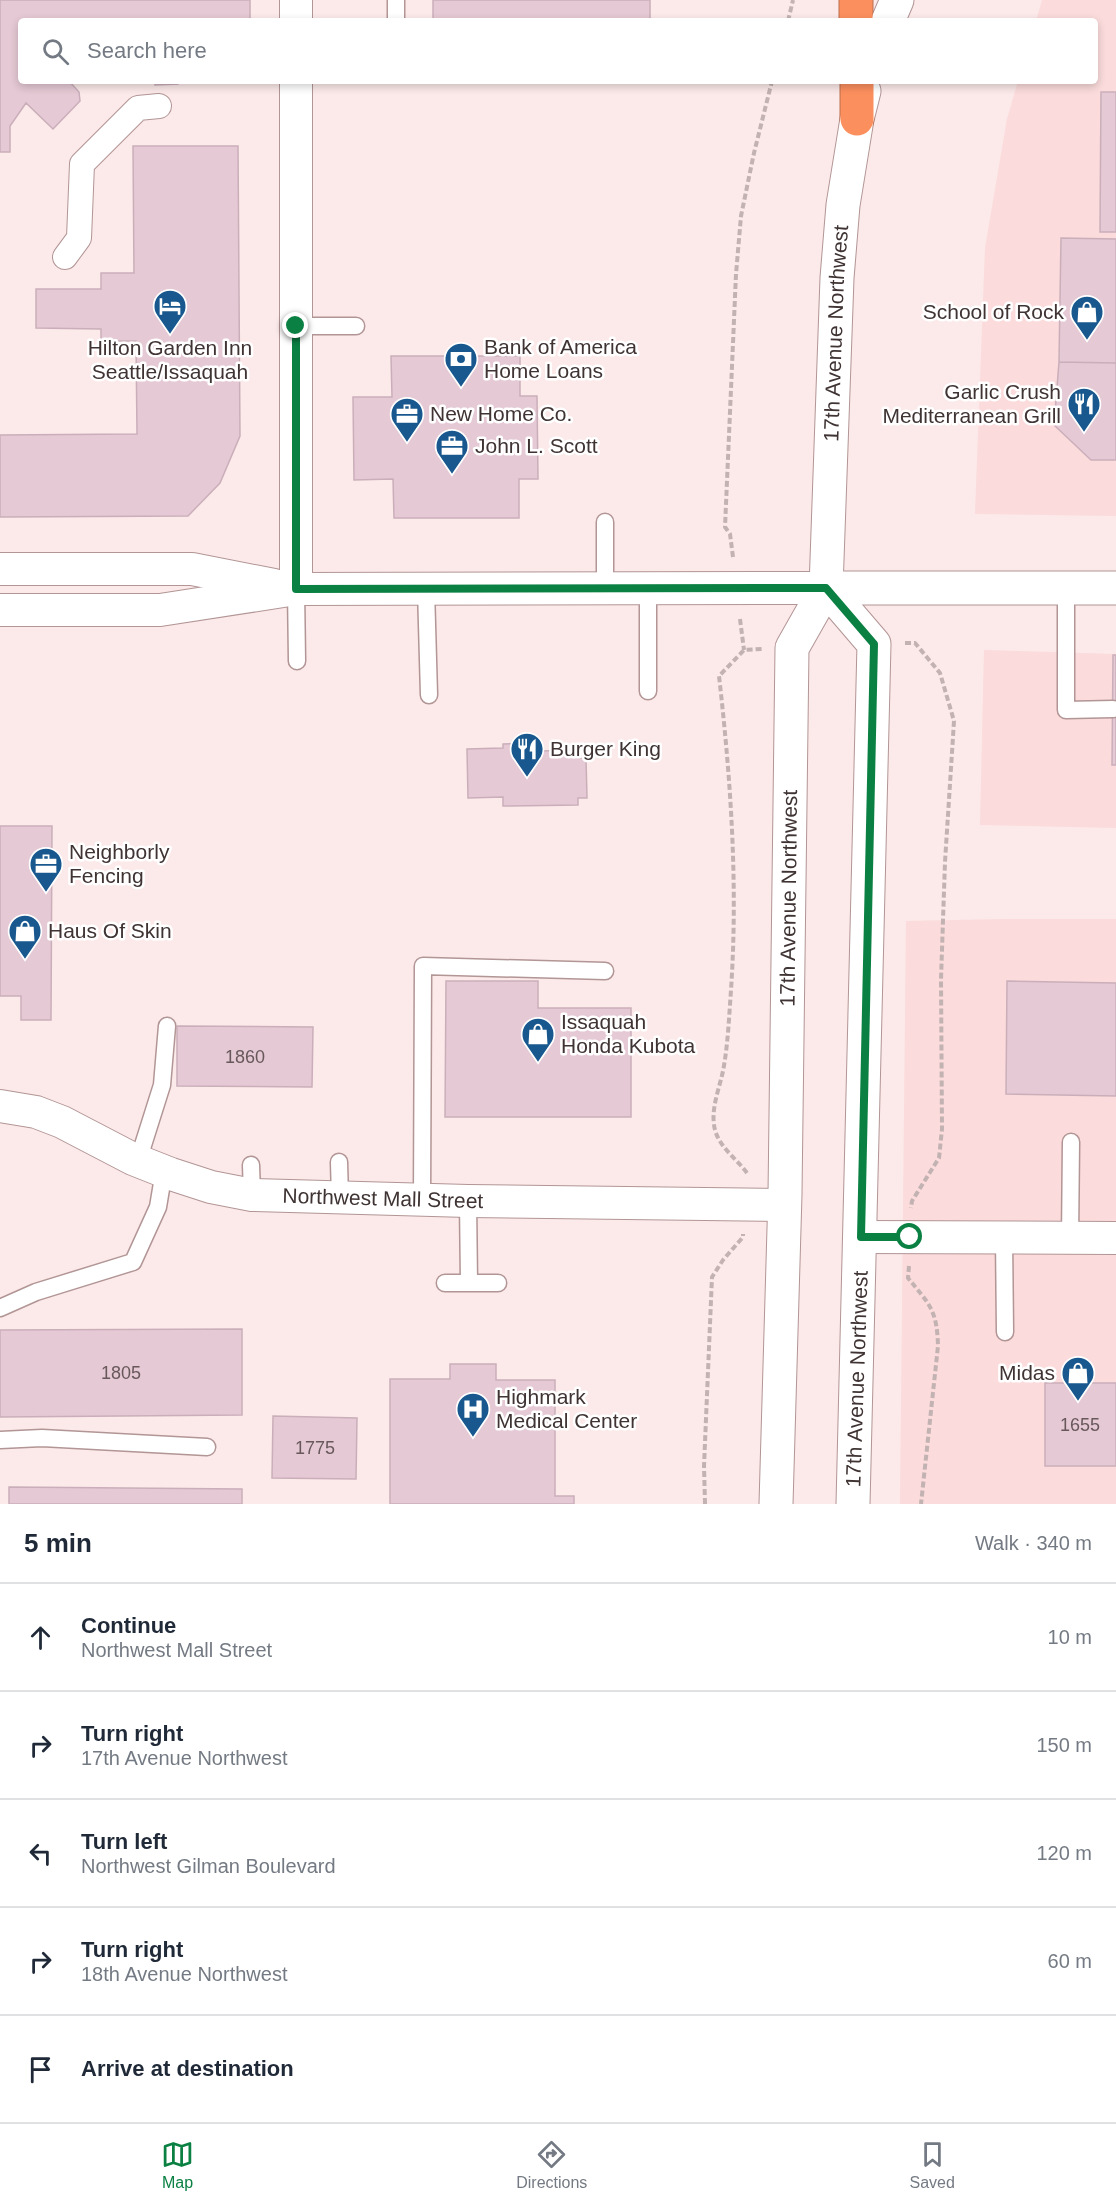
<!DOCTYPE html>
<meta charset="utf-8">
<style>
:root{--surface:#fff;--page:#f6f6f7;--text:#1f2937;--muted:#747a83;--line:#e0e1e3;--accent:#0b8043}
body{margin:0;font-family:Helvetica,sans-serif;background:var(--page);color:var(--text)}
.stop{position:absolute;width:18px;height:18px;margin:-14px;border:4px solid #0b8043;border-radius:50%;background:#fff}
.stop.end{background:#0b8043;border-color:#fff;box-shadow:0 2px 6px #0008}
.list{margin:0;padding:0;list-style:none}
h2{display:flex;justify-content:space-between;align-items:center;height:78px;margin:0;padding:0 24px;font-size:26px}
h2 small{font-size:20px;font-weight:400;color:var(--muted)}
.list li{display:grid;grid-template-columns:39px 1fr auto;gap:18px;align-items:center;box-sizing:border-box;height:108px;padding:0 24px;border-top:2px solid var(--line)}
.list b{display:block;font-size:22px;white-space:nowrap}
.list p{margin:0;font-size:20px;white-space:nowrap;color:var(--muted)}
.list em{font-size:20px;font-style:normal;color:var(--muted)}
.icon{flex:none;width:33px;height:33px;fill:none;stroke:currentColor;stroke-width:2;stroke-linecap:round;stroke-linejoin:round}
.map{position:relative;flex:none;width:1116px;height:1504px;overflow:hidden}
.search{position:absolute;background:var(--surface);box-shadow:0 3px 9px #0003;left:18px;right:18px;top:18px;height:66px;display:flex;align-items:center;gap:15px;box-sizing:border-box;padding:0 21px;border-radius:6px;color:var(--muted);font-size:22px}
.sheet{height:618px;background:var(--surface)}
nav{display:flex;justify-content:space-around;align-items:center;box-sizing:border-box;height:84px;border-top:2px solid var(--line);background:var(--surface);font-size:16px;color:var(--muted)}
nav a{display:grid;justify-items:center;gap:3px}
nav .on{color:var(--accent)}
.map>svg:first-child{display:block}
.built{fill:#fbdbdb}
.building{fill:#e5c9d4;stroke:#caafba;stroke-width:1.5}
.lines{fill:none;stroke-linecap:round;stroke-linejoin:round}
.service-casing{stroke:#b29595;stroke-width:19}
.pedestrian-casing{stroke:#b29595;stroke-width:26}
.minor-casing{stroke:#b29595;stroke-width:34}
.tertiary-casing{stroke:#b29595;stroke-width:35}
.secondary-casing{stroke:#b29595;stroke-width:35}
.motorway-casing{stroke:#ba6f4f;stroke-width:35}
.path{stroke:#c3b2b2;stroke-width:4;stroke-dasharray:6 3;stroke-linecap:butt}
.service{stroke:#fff;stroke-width:16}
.pedestrian{stroke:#fff;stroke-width:24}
.minor{stroke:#fff;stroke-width:32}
.tertiary{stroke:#fff;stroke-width:33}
.secondary{stroke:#fff;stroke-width:33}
.motorway{stroke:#fc8f5e;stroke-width:33}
.route{stroke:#0b8043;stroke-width:8}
.labels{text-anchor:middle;stroke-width:5;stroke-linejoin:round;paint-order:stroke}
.number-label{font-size:18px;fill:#68585b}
.poi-label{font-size:21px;fill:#3f3333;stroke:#fff;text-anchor:start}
.street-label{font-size:21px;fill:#3f3333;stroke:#fff}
</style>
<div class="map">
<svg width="1116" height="1504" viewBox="0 0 1116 1504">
<rect width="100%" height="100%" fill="#fce9e9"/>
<path class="built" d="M1042,0H1116V516L975,514L985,248L1007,119L1018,81H1095V21H1036Z
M984,650L1116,654V828L980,825Z
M1005,919H1116V1504H900L906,921Z"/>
<path class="building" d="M0,0H250V21H21V81H69L79,92L80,101L53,129L26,103L10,126V152H0Z
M433,0H650V21H433Z
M155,81H178V84L155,85Z
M1101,92H1116V232H1100Z
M133,146H238L240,436L220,483L188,516L0,517V435L137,434L136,341H101V329L36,328V289H101V273H134Z
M1061,238L1116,239V363L1059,362Z
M391,356H520V396H537L538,479H519V518H394L393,479L354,480L353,397H392Z
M1059,362L1116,363V460H1091L1054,425Z
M1113,655H1116V765H1112Z
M540,743V751L579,750V758H586L587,798H578V805L503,806V797L468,798L467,749L503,748V744Z
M0,826H52L51,1020H21V996H0Z
M446,981H538V1008H631V1117H445Z
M1007,981L1116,983V1096L1006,1094Z
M177,1026L313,1027L312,1087L177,1086Z
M242,1329V1415L0,1417V1330Z
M450,1364H496V1380H555V1496H574V1504H390V1379H450Z
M1045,1383H1116V1466H1045Z
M273,1416L357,1418L356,1479L272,1478Z
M9,1487L242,1489V1504H9Z"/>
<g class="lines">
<g class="service-casing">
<path id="service" d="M396,0V21
M296,326H356
M605,522V588
M1066,588V710L1113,709
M296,589L297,661
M426,589L429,695
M648,691V588
M138,1161L162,1085L167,1026
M339,1162L340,1198
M251,1165L252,1195
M422,1200L423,966L605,971
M468,1201L469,1283
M1004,1238L1005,1332
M1070,1239L1071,1142
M445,1283H498
M0,1308L36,1292L133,1262L158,1207L164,1171
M0,1440L42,1438L207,1447"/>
</g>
<g class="pedestrian-casing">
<path id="pedestrian" d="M65,257L79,238L82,164L138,108L159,106"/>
</g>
<g class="minor-casing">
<g id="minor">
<path d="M296,0V21"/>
<path d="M0,569H192L274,585"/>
<path d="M296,589V81"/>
<path d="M0,610H160L296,589L826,588"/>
<path id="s1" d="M0,1106L36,1112L62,1122L133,1159L171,1174L211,1187L252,1195L468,1201L785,1205"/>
<path d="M861,1237L1116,1238"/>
</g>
</g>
<g class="tertiary-casing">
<path id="tertiary" d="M826,588H1116"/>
</g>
<g class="secondary-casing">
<g id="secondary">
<path d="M888,21L897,0"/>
<path d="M826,588L874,644L853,1504"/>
<path id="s2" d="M776,1504L785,1194L792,648L826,588L837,278L843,205L857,119L864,91"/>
</g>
</g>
<g class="motorway-casing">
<path id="motorway" d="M856,0V21
M857,81V119"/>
</g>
<path class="path" d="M788,21L793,0
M733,557L730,534L725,527L736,274L741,216L754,153L772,81
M740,619L744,650
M905,643H915L940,673L954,721L945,862L941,979L942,1129L939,1158L912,1201L911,1208
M747,1173C736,1158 720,1148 715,1130C710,1110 719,1090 723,1071C728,1045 729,1017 731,990C738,885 731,781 719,676L744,650L762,649
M909,1266L908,1278C930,1305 937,1310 938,1346L921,1504
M705,1504L704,1466L712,1277L723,1260L743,1237V1234"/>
<use href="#service" class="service"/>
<use href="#pedestrian" class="pedestrian"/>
<use href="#minor" class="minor"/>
<use href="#tertiary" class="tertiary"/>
<use href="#secondary" class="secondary"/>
<use href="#motorway" class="motorway"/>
</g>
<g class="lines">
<path class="route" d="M296,326V589L826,588L874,644L861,1237H910"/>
</g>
<defs>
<g id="hotel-pin" transform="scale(1.725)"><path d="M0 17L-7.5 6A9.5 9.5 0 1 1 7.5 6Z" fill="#18588e" stroke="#fff"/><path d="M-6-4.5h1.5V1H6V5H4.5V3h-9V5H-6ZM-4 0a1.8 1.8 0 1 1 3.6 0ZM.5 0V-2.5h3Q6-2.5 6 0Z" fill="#fff"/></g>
<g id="shop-pin" transform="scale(1.725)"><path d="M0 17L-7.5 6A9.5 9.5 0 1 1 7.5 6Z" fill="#18588e" stroke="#fff"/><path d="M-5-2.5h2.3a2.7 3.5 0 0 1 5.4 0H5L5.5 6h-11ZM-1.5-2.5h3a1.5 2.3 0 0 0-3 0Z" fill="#fff"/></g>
<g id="bank-pin" transform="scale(1.725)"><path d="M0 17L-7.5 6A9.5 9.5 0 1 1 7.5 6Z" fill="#18588e" stroke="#fff"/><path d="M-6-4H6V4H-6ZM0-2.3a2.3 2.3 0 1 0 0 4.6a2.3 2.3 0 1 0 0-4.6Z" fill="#fff"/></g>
<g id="restaurant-pin" transform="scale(1.725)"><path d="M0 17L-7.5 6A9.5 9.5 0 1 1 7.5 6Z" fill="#18588e" stroke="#fff"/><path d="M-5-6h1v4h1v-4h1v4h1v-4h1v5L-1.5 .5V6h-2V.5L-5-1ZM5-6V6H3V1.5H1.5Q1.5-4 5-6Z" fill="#fff"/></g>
<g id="office-pin" transform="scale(1.725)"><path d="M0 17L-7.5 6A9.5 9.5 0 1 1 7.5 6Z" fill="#18588e" stroke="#fff"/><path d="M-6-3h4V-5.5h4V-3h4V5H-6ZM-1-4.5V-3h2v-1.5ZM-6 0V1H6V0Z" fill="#fff"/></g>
<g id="hospital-pin" transform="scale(1.725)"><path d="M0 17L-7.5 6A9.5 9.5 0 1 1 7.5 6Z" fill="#18588e" stroke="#fff"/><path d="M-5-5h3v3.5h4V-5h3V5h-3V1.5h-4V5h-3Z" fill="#fff"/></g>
</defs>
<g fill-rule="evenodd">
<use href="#hotel-pin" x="170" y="306"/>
<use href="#shop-pin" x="1087" y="312"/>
<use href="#bank-pin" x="461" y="359"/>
<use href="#restaurant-pin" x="1084" y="404"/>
<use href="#office-pin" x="407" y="414"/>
<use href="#office-pin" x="452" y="446"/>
<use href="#restaurant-pin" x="527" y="749"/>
<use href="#office-pin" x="46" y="864"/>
<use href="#shop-pin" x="25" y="931"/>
<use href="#shop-pin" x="538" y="1034"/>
<use href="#shop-pin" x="1078" y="1373"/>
<use href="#hospital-pin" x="473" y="1409"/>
</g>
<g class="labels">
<g class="number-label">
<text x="245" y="1063">1860</text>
<text x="121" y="1379">1805</text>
<text x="1080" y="1431">1655</text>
<text x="315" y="1454">1775</text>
</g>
<g class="poi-label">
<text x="1064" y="319" text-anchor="end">School of Rock</text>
<text x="484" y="354">Bank of America<tspan x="484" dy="24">Home Loans</tspan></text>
<text x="170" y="355" text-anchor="middle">Hilton Garden Inn<tspan x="170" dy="24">Seattle/Issaquah</tspan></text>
<text x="1061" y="399" text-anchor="end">Garlic Crush<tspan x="1061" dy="24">Mediterranean Grill</tspan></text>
<text x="430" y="421">New Home Co.</text>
<text x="475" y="453">John L. Scott</text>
<text x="550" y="756">Burger King</text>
<text x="69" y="859">Neighborly<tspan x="69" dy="24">Fencing</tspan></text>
<text x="48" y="938">Haus Of Skin</text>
<text x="561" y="1029">Issaquah<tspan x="561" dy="24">Honda Kubota</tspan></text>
<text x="1055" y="1380" text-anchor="end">Midas</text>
<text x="496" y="1404">Highmark<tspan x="496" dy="24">Medical Center</tspan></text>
</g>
<g class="street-label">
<text dy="7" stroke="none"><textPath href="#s2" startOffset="1180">17th Avenue Northwest</textPath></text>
<text dy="7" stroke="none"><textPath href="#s2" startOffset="606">17th Avenue Northwest</textPath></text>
<text dy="7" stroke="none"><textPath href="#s1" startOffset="400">Northwest Mall Street</textPath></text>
<text transform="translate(857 1379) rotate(-88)" y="7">17th Avenue Northwest</text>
</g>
</g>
</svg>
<div class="stop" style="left:910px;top:1237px"></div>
<div class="stop end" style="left:296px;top:326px"></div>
<div class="search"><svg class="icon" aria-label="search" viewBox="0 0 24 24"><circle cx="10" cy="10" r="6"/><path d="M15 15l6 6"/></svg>Search here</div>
</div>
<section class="sheet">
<h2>5 min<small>Walk · 340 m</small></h2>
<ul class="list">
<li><svg class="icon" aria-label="ahead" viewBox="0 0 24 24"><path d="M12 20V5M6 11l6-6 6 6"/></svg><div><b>Continue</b><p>Northwest Mall Street</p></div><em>10 m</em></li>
<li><svg class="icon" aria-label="right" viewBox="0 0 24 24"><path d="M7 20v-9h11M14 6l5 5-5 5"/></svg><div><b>Turn right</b><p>17th Avenue Northwest</p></div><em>150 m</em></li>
<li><svg class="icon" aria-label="left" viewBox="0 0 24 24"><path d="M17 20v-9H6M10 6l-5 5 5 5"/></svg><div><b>Turn left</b><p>Northwest Gilman Boulevard</p></div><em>120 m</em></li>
<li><svg class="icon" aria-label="right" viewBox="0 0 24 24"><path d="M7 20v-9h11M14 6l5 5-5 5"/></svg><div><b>Turn right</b><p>18th Avenue Northwest</p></div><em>60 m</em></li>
<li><svg class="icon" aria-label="arrive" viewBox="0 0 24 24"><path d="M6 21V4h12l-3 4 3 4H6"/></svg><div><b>Arrive at destination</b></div></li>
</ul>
</section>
<nav>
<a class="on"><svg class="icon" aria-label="map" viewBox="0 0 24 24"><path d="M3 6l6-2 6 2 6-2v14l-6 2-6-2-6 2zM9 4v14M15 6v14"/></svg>Map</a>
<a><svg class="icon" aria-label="directions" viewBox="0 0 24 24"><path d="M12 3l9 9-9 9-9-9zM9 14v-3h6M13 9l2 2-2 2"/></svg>Directions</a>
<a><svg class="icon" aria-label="saved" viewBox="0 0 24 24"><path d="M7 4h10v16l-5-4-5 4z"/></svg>Saved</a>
</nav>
